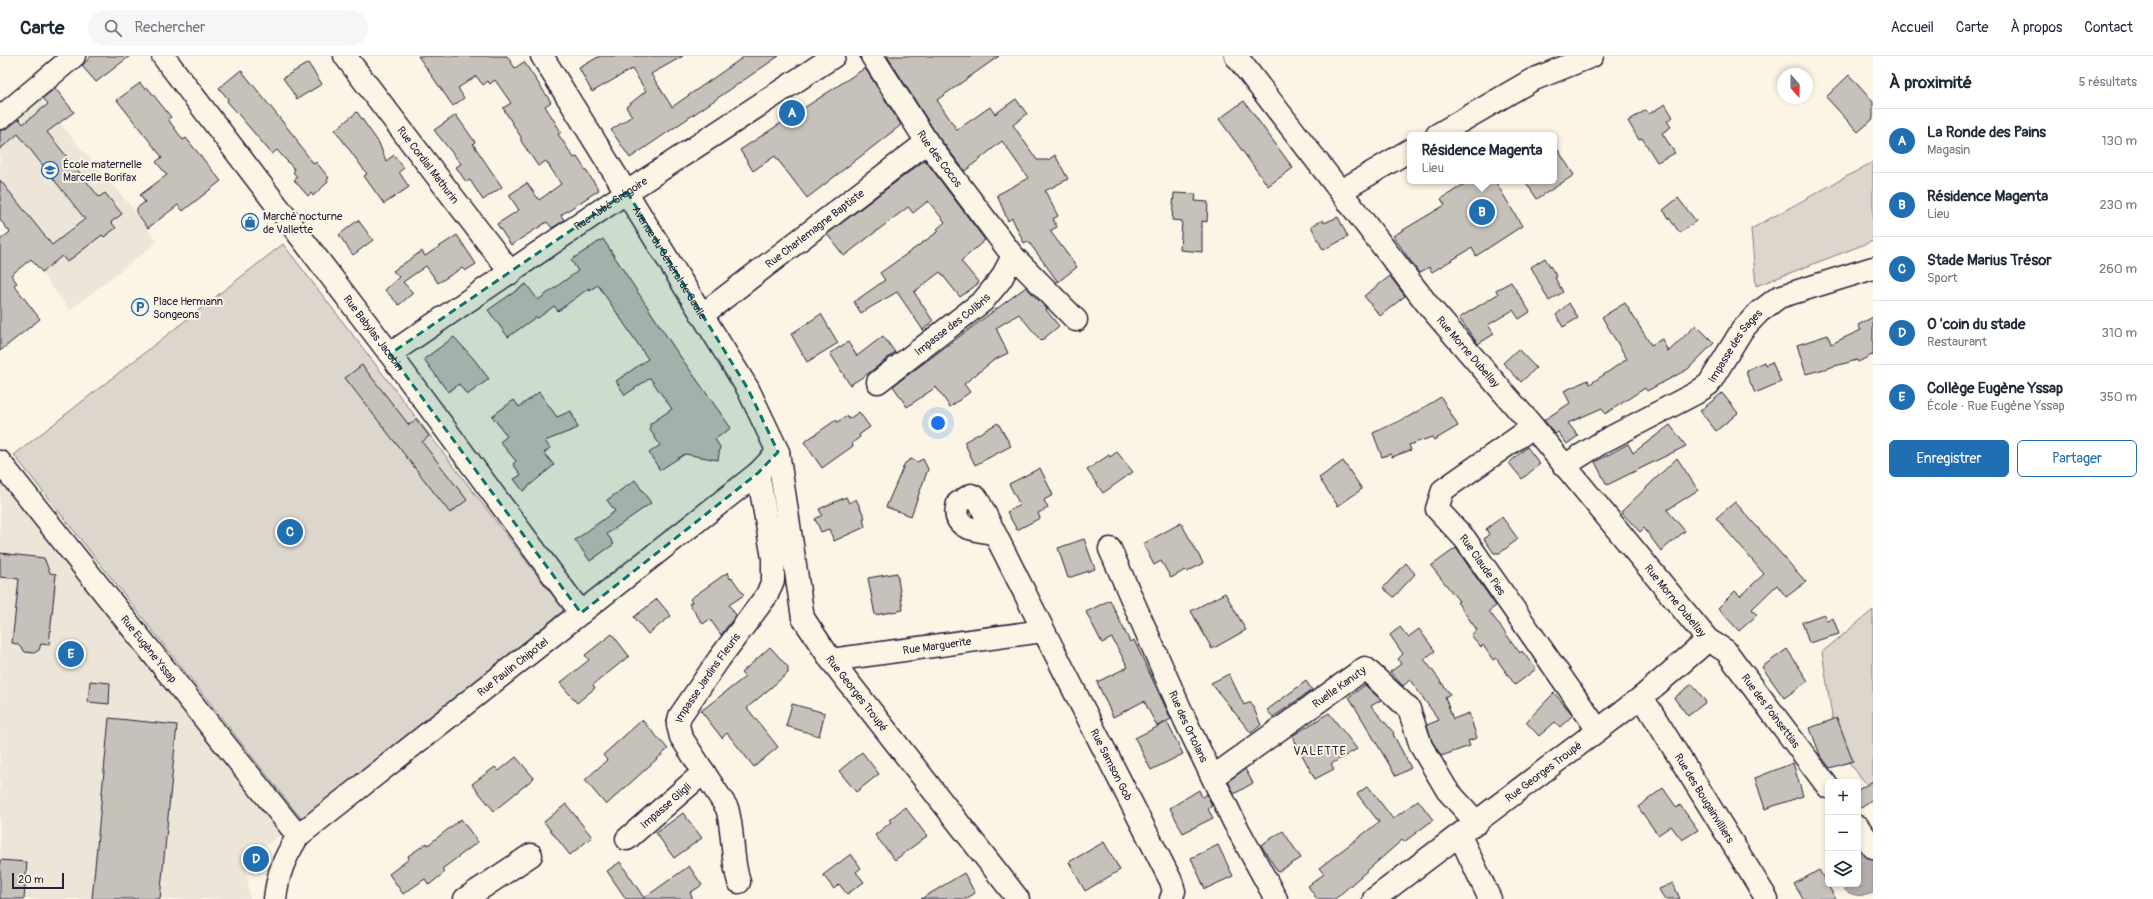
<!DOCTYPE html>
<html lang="fr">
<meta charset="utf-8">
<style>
:root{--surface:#fff;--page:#f6f6f7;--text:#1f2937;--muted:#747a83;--line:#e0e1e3;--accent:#1f6fb2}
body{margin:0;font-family:Pangolin,sans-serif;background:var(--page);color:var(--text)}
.controls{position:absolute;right:12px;bottom:12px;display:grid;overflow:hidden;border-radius:6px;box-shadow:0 2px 6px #0003}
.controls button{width:36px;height:36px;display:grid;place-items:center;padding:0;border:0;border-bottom:1px solid var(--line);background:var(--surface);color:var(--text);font:20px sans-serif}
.compass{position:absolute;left:1777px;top:12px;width:36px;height:36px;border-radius:50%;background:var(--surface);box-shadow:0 2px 6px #0003;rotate:160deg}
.scale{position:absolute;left:12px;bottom:10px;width:52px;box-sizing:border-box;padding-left:4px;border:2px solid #22223b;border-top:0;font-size:11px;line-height:14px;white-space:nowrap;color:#22223b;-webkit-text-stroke:3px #fcf5e5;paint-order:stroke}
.you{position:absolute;left:938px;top:367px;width:14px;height:14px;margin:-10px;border:3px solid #fff;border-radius:50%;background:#1a73e8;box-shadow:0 0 0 6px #1a73e833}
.badge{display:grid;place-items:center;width:26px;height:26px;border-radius:50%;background:var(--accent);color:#fff;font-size:13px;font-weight:700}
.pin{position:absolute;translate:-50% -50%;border:2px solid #fff;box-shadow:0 1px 4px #0006}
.popup{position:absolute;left:1407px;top:76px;width:150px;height:52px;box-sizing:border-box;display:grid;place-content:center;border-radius:6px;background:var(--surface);filter:drop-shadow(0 1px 3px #0005);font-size:13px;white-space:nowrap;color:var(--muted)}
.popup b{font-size:15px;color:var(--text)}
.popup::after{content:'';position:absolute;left:50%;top:100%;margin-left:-8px;border:8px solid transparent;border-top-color:var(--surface)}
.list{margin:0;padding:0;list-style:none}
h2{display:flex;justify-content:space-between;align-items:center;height:52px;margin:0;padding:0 16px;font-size:17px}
h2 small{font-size:13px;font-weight:400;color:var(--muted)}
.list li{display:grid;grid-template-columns:26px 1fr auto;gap:12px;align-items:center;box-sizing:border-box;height:64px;padding:0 16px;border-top:1px solid var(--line)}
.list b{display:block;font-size:15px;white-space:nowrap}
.list p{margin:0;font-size:13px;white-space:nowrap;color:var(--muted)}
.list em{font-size:13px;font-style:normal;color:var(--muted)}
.actions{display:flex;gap:8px;padding:12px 16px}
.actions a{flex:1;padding:9px 0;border:1px solid var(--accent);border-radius:6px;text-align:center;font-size:14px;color:var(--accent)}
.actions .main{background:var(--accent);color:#fff}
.icon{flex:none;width:22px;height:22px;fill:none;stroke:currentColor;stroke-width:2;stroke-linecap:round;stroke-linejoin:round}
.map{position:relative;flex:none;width:1873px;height:843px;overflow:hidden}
header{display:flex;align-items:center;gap:24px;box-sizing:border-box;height:56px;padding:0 20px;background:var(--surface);border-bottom:1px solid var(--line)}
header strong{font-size:19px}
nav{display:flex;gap:22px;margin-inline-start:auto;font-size:14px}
.search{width:280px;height:36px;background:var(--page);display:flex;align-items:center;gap:10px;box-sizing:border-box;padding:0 14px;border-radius:22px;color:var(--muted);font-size:15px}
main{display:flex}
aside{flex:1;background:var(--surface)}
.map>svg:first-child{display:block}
.built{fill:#ece5d8}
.green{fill:#dcd6cc;stroke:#7f7c84}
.water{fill:#b2adab;stroke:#78757e}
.building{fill:#c6c1bb;stroke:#22223b}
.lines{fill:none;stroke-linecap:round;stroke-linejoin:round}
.minor-casing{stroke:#22223b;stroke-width:25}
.minor{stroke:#fcf5e5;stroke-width:22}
.marked{fill:#0f766e;fill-opacity:0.2;stroke:#0f766e;stroke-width:3;stroke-dasharray:8 5;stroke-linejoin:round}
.labels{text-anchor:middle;stroke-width:4;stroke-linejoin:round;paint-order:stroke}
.street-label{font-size:11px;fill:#22223b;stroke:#fcf5e5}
.poi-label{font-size:11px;fill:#22223b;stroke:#fcf5e5;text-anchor:start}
.neighbourhood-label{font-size:12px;letter-spacing:1px;fill:#22223b;stroke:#fcf5e5}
</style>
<header>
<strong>Carte</strong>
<div class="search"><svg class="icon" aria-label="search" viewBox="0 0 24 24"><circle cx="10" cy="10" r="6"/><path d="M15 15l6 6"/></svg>Rechercher</div>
<nav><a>Accueil</a><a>Carte</a><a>À propos</a><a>Contact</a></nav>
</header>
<main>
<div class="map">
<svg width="1873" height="843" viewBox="0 0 1873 843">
<rect width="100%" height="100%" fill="#fcf5e5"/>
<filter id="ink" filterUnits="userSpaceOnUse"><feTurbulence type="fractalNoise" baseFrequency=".025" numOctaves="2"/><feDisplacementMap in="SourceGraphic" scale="8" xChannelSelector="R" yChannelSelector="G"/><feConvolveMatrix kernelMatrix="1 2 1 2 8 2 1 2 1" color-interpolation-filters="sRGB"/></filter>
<g filter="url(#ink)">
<path class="built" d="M37,41L134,154L157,186L70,254L0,164V75Z
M0,419L283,777L245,804L250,843H0Z"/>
<path class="green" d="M1873,106V185L1756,230L1751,173Z
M283,188L564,554L303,765L14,399Z
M1873,554V736L1837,692L1822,596Z"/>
<path class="water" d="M1858,788L1873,798V837C1861,842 1847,840 1840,828H1858Z"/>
<path class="building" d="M91,0H130L96,26L82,10Z
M418,0H507L515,12L524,6L551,46L545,50L561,76L558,78L574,102L577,101L599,134L561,159L564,164L562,166L552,172L547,166L511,189L497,168L519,154L509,139L527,127L539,144L561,128L546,105L538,110L521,85V81L503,52L511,47L495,24L490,28L488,25L483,29L476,20L458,32L464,42L453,50Z
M600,0H683L651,18L672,51L745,0H779L630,102L611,74L632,60L626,51L646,35L632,13L592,36L579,12Z
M887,0H999L937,44L957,74L990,51L995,58L1016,43L1027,58L1013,69L1037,104H1048L1055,99L1068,123L1045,135L1058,160L1053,163L1057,171L1050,175L1077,211L1058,226L1028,185L1024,187L1012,162L1008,165L997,139L1028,122L1002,85L965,115L937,79Z
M308,7L322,28L297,43L283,22Z
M865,12L901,69L807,142L775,100L753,115L740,94Z
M241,14L298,85L297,86L314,108L316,106L329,122L327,124L328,126L313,140L311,137L308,140L294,124L297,121L293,116L295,114L277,94L272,98L227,45L228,43L219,32Z
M1849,19L1873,46V63L1858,76L1826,41Z
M140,27L145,33L147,31L171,61L168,63L183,84L186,82L221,125L183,155L178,149L148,172L137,157V152L145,146L140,139L167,119L156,106L162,101L117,44Z
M55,32L74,56L47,76L99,141L105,137L122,158L111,166L116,172L104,181L102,179L67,206L62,200L42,216L31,203L11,219L17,227L14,229L40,263L0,295V184L10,176L0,164V124L52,189L85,163L18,78L0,93V75L8,72L19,63L23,68L48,48L43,42Z
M1244,45L1293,112L1268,130L1219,63Z
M1665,48L1673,61L1667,65L1671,71L1662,77L1675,97L1657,106L1642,82L1639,84L1628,65L1646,54L1649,58Z
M357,56L379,87L386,105L394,99L404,112L399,116L409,131L384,148L364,120L367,118L335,74Z
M456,59L475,86L473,88L502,131L483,144L470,124L466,126L456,111L461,108L434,74Z
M1554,88L1574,119L1537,143L1525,125H1554Z
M925,104L985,184L961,205L979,227L960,241L940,216L914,236L933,265L923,274L897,236L861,257L854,246L885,224L880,217L939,175L937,173L945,166L928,145L913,157L908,151L844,200L827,178Z
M1469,125H1495L1522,170L1476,200L1472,192L1432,216L1429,211L1419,217L1393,180L1445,149L1441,143Z
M1174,137L1196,138L1195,145L1208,146L1207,166L1202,165V196L1180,194L1182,165L1172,164Z
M1678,142L1696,165L1680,177L1663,154Z
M1338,161L1348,181L1323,194L1311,170L1323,164L1324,167Z
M358,164L373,184L353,199L339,179Z
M457,179L476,208L465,215L462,212L438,227L426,210L403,226L413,237L399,249L385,234L399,221L393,215L422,195L425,200Z
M603,183L675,293L731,372L715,383L720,391L718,404L685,398L660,414L649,397L660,389L650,374V368L672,353L650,322L625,339L616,325L648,303L598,229L590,234L589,232L558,255L554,250L538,262L536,261L508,281L488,254L526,228L538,244L578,215L571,204Z
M1545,202L1557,221L1555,222L1563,236L1549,245L1531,211Z
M1390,220L1405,240L1380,260L1364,240Z
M1511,226L1530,256L1519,263L1513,254L1488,269L1494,278L1478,288L1459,262L1498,238L1496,234Z
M1026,231L1047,253L1046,254L1059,270L1041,285L1019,258L996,272L1008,297L994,304L964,328L970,336L950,351L936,331L907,351L893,330Z
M1569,247L1578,262L1563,271L1556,259Z
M1625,247L1651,289L1662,283L1668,296L1696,269L1714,287L1688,313L1647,335L1645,332L1605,358L1602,352L1568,367L1578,380L1567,388L1558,376L1555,378L1544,364L1570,347L1564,335L1588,324L1590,328L1627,303L1602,261Z
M821,258L838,287L807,306L791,278Z
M1873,261V300L1872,299L1858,306L1857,304L1806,318L1797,289L1828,279L1831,288L1861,274L1858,269Z
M883,280L895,296L869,317L850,329L830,297L848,286L857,300Z
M454,281L473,302L489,323L467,339L459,328L448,336L424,303Z
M1518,293L1536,312L1521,326L1503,307Z
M1764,306L1765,309L1772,306L1781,326L1755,337L1746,317L1748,316L1747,314Z
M362,309L409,369L416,363L429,380L422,386L467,444L450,457L345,322Z
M539,336L557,361L571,355L578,372L545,385L550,392L544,397L554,409L523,435L514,423L521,419L513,408L516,405L500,386L507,380L492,360L514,344L519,351Z
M1722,337L1738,357L1716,375L1700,355Z
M1441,341L1458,370L1434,384L1432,381L1409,389L1411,394L1392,401L1390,398L1382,401L1373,377L1408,361Z
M859,356L870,371L859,379L860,381L852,387L853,390L822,412L804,386L836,364L837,366L847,360L849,363Z
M998,367L1011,390L975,409L964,386Z
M1670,369L1686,390L1607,429L1595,406L1628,388L1633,397Z
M1527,391L1540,408L1522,423L1509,407Z
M1117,396L1133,416L1103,437L1087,414L1109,399L1110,401Z
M1677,402L1698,434L1667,454L1685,475L1661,495L1644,472L1640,476L1621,456Z
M911,403L917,406L923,403L928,413L911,460L886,451L905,407Z
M1343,405L1362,433L1338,450L1319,422Z
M1040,412L1053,439L1044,444L1048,452L1038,457L1040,462L1017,474L1007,456L1020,449L1009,428Z
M635,424L651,447L607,478L614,488L590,505L575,484L615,455L607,444Z
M846,441L849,447L856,443L865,462L863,463L865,471L834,485L829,473L821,476L815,463L822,459L819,453Z
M1735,446L1806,526L1786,541L1777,529L1752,553L1757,559L1739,575L1718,552L1735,535L1740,540L1764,518L1716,462Z
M1502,461L1518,483L1500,497H1494L1484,483L1489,478L1486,473Z
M1181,467L1203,507L1187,516L1185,514L1171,522L1161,505L1154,509L1143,488Z
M1084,483L1095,513L1068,522L1058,492Z
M1456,492L1496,550L1489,555L1520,597L1522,595L1536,613L1515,629L1496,602L1493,604L1483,589L1481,591L1471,579L1477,574L1457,546L1459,545L1431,510Z
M0,497L44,502L50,517L56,518L49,589L41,588L39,594L34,597L25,596L17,588L12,587L19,523L0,521Z
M1406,507L1415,518L1394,541L1383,532Z
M728,516L730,523L732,522L744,539L729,549L736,559L721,579L710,563L703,568L689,548L692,546L690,543Z
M897,517L903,554L875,559L868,522Z
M1225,537L1246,574L1212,593L1191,555Z
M657,543L671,560L648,578L634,561Z
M1110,544L1130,586L1134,584L1171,663L1157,670L1144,645L1113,661L1097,626L1128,611L1112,582L1102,587L1086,556Z
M1824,558L1826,564L1833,562L1839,578L1809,587L1802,566Z
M1400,571L1408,581L1419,573L1435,595L1424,603L1450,638L1445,641L1453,663L1469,657L1477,682L1468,685L1470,690L1441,700L1432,685L1427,669L1439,664L1410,624L1403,630L1390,616L1401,608L1398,603L1403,598L1390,579Z
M612,578L629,600L593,629L595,632L577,647L560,627L589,604L585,599Z
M770,591L788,611V617L747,652L778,691L754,711L727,677L722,682L701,655L745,621L741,617Z
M1787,593L1808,625L1784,642L1762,611Z
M1229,618L1244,649L1251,646L1261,669L1251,677L1211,627Z
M90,625L110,627L109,648L88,646Z
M1306,625L1312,634L1273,661L1267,654Z
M1692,628L1706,646L1688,660L1674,642Z
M1365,629L1381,644L1371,650L1394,677L1393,678L1411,712L1396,720L1349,641Z
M1554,637L1573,659L1560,671L1555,666L1539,680L1526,666Z
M792,648L825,657L819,680L786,670Z
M1329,657L1357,693L1331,708L1334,713L1315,723L1292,680Z
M109,662L177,669L160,843H92Z
M1837,662L1853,705L1830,712L1820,699L1810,672Z
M642,664L668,693L606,749L585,724L607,704L603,699Z
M1167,666L1183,698L1151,714L1135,682Z
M862,696L879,718L856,736L839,715Z
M516,701L534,722L494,755L472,728L495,711L499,715Z
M1793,707L1803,740L1765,753L1755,722Z
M1245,713L1253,727L1234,738L1228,725Z
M1873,725V743L1858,753V734Z
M1368,730L1393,763L1418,744L1433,764L1404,786L1402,784L1335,843H1317L1308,830L1324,818L1319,812L1379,766L1357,738Z
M1663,732L1677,752L1680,749L1698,774L1682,784L1671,770L1658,779L1638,751Z
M1199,734L1202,741L1207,738L1212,750L1208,753L1213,762L1183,777L1170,752Z
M566,748L592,781L570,799L544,766Z
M905,751L927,780L895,804L875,779L891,766L889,764Z
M683,757L702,782L674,802L656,777Z
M461,763L478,786L442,813L445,816L429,829L425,823L403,838L389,818L409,803L408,800L427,787L428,789Z
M1283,775L1301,802L1278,816L1261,789Z
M1104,786L1120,814L1085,835L1069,806Z
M1218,789L1233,820L1205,833L1191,802Z
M851,798L861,812L856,816L864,826L847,838L839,828L834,833L823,819Z
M0,804L27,806L24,843H0Z
M620,806L644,842L689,810L702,829L690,837L693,843H626L607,815Z
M1819,814L1836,843H1803L1794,828Z
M964,817L975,837L966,843H921Z
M1673,827L1680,843H1664L1659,833Z"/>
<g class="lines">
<g class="minor-casing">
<g id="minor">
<path id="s1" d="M163,0L390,298L581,557"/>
<path id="s2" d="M345,0L511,217"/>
<path id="s3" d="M542,0L748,333L778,396L803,562L831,604L1018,843"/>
<path id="s4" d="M872,0L927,86L1013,200L1076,264"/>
<path id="s5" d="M1236,0L1428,249L1529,366L1708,584L1726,595L1828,731"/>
<path d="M0,62L74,0"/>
<path d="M1437,79L1532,24L1592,0"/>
<path d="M1341,135L1410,94"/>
<path id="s6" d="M702,259L927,86"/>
<path id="s7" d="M390,298L627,136L834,0"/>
<path id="s8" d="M878,326L983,245L1001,223L1013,200"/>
<path id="s9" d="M1533,371L1443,434L1437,453L1465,483L1598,674"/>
<path id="s10" d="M0,406L298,780"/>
<path id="s11" d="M1564,410L1604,385L1696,337L1709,328L1742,274L1759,256L1779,241L1873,212"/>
<path id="s12" d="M994,477C976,474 950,474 958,447L971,439L977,442C1041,570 1106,698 1171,825L1174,835L1171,843"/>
<path id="s13" d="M1110,493L1185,664L1234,766L1276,843"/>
<path id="s14" d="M831,604L1043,575"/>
<path id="s15" d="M1642,641L1767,843"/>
<path id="s16" d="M1213,721L1365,612L1409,653L1421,690L1447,734L1477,767"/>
<path d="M1858,771L1873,791"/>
<path d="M1460,780L1490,843"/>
<path id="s17" d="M627,783L704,716"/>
<path id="s18" d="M739,826C731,802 734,776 727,752L681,681L678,669L680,660L719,603L767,539L773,524V502L758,417"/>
<path id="s19" d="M275,843C278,816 284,803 298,780L758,417L778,396"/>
<path d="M465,843L531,799"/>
<path id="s20" d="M1374,843L1642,641L1708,584"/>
</g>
</g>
<use href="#minor" class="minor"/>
</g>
</g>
<path class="marked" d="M627,136L748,333L778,396L758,417L581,557L390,298Z"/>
<defs>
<g id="school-ring" transform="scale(0.9)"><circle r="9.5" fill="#fcf5e5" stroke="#1f6fb2" stroke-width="1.5"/><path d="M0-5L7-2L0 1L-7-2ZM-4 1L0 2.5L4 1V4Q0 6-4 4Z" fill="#1f6fb2"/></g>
<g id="shop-ring" transform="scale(0.9)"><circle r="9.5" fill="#fcf5e5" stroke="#1f6fb2" stroke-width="1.5"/><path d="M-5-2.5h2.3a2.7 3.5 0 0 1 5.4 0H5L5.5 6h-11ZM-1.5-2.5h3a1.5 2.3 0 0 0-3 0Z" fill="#1f6fb2"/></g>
<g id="parking-ring" transform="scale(0.9)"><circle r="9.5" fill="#fcf5e5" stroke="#1f6fb2" stroke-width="1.5"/><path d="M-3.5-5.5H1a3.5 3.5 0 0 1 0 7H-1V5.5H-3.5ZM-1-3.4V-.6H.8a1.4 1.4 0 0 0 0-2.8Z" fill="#1f6fb2"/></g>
</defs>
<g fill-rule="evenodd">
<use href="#school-ring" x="50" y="114"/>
<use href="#shop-ring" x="250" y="166"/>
<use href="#parking-ring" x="140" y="251"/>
</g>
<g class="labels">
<g class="street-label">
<text dy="4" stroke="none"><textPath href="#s4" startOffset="123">Rue des Cocos</textPath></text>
<text dy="4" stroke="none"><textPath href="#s2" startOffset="137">Rue Cordial Mathurin</textPath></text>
<text dy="4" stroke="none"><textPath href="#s7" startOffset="267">Rue Abbé Grégoire</textPath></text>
<text dy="4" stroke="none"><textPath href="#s6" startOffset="142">Rue Charlemagne Baptiste</textPath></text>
<text dy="4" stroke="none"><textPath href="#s3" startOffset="243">Avenue du Général de Gaulle</textPath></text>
<text dy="4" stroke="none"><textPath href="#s8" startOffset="94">Impasse des Colibris</textPath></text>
<text dy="4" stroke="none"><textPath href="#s1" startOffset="348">Rue Babylas Jacobin</textPath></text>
<text dy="4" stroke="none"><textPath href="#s11" startOffset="213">Impasse des Sages</textPath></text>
<text dy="4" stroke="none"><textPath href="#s5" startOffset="376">Rue Morne Dubellay</textPath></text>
<text dy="4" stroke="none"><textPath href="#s9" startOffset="202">Rue Claude Pies</textPath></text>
<text dy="4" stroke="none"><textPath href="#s5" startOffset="700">Rue Morne Dubellay</textPath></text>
<text dy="4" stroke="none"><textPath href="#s14" startOffset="107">Rue Marguerite</textPath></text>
<text dy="4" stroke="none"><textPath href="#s10" startOffset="239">Rue Eugène Yssap</textPath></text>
<text dy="4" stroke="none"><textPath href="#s19" startOffset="341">Rue Paulin Chipotel</textPath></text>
<text dy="4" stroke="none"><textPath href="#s18" startOffset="228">Impasse Jardins Fleuris</textPath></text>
<text dy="4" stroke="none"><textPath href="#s16" startOffset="155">Ruelle Kanuty</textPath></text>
<text dy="4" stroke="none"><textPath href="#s3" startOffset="722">Rue Georges Troupé</textPath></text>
<text dy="4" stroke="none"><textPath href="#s5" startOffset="847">Rue des Poinsettias</textPath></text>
<text dy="4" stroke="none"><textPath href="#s13" startOffset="194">Rue des Ortolans</textPath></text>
<text dy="4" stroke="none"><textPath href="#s12" startOffset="377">Rue Samson Gob</textPath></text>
<text dy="4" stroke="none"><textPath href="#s20" startOffset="212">Rue Georges Troupé</textPath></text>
<text dy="4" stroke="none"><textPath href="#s15" startOffset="119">Rue des Bougainvilliers</textPath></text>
<text dy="4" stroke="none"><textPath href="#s17" startOffset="51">Impasse Gligli</textPath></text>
</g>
<g class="poi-label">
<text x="63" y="112">École maternelle<tspan x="63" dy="13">Marcelle Borifax</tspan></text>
<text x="263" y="164">Marché nocturne<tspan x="263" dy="13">de Vallette</tspan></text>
<text x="153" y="249">Place Hermann<tspan x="153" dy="13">Songeons</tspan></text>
</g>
<g class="neighbourhood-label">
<text x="1320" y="699">VALETTE</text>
</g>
</g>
</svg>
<div class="controls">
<button>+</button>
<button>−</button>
<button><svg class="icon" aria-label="layers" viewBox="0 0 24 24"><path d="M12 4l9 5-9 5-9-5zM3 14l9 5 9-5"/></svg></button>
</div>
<svg class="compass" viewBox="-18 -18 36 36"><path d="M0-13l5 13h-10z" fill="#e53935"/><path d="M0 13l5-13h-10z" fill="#747a83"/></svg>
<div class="scale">20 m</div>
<div class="you"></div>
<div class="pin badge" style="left:792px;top:57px">A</div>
<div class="pin badge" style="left:1482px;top:156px">B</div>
<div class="popup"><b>Résidence Magenta</b>Lieu</div>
<div class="pin badge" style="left:290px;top:476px">C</div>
<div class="pin badge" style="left:256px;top:803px">D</div>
<div class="pin badge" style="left:71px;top:598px">E</div>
</div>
<aside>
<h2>À proximité<small>5 résultats</small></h2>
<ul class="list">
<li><span class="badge">A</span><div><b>La Ronde des Pains</b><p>Magasin</p></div><em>130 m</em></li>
<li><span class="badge">B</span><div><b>Résidence Magenta</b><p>Lieu</p></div><em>230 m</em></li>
<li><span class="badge">C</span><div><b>Stade Marius Trésor</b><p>Sport</p></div><em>260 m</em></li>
<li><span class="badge">D</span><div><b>O 'coin du stade</b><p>Restaurant</p></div><em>310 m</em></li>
<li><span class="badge">E</span><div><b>Collège Eugène Yssap</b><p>École · Rue Eugène Yssap</p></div><em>350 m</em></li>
</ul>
<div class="actions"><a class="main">Enregistrer</a><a>Partager</a></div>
</aside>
</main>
